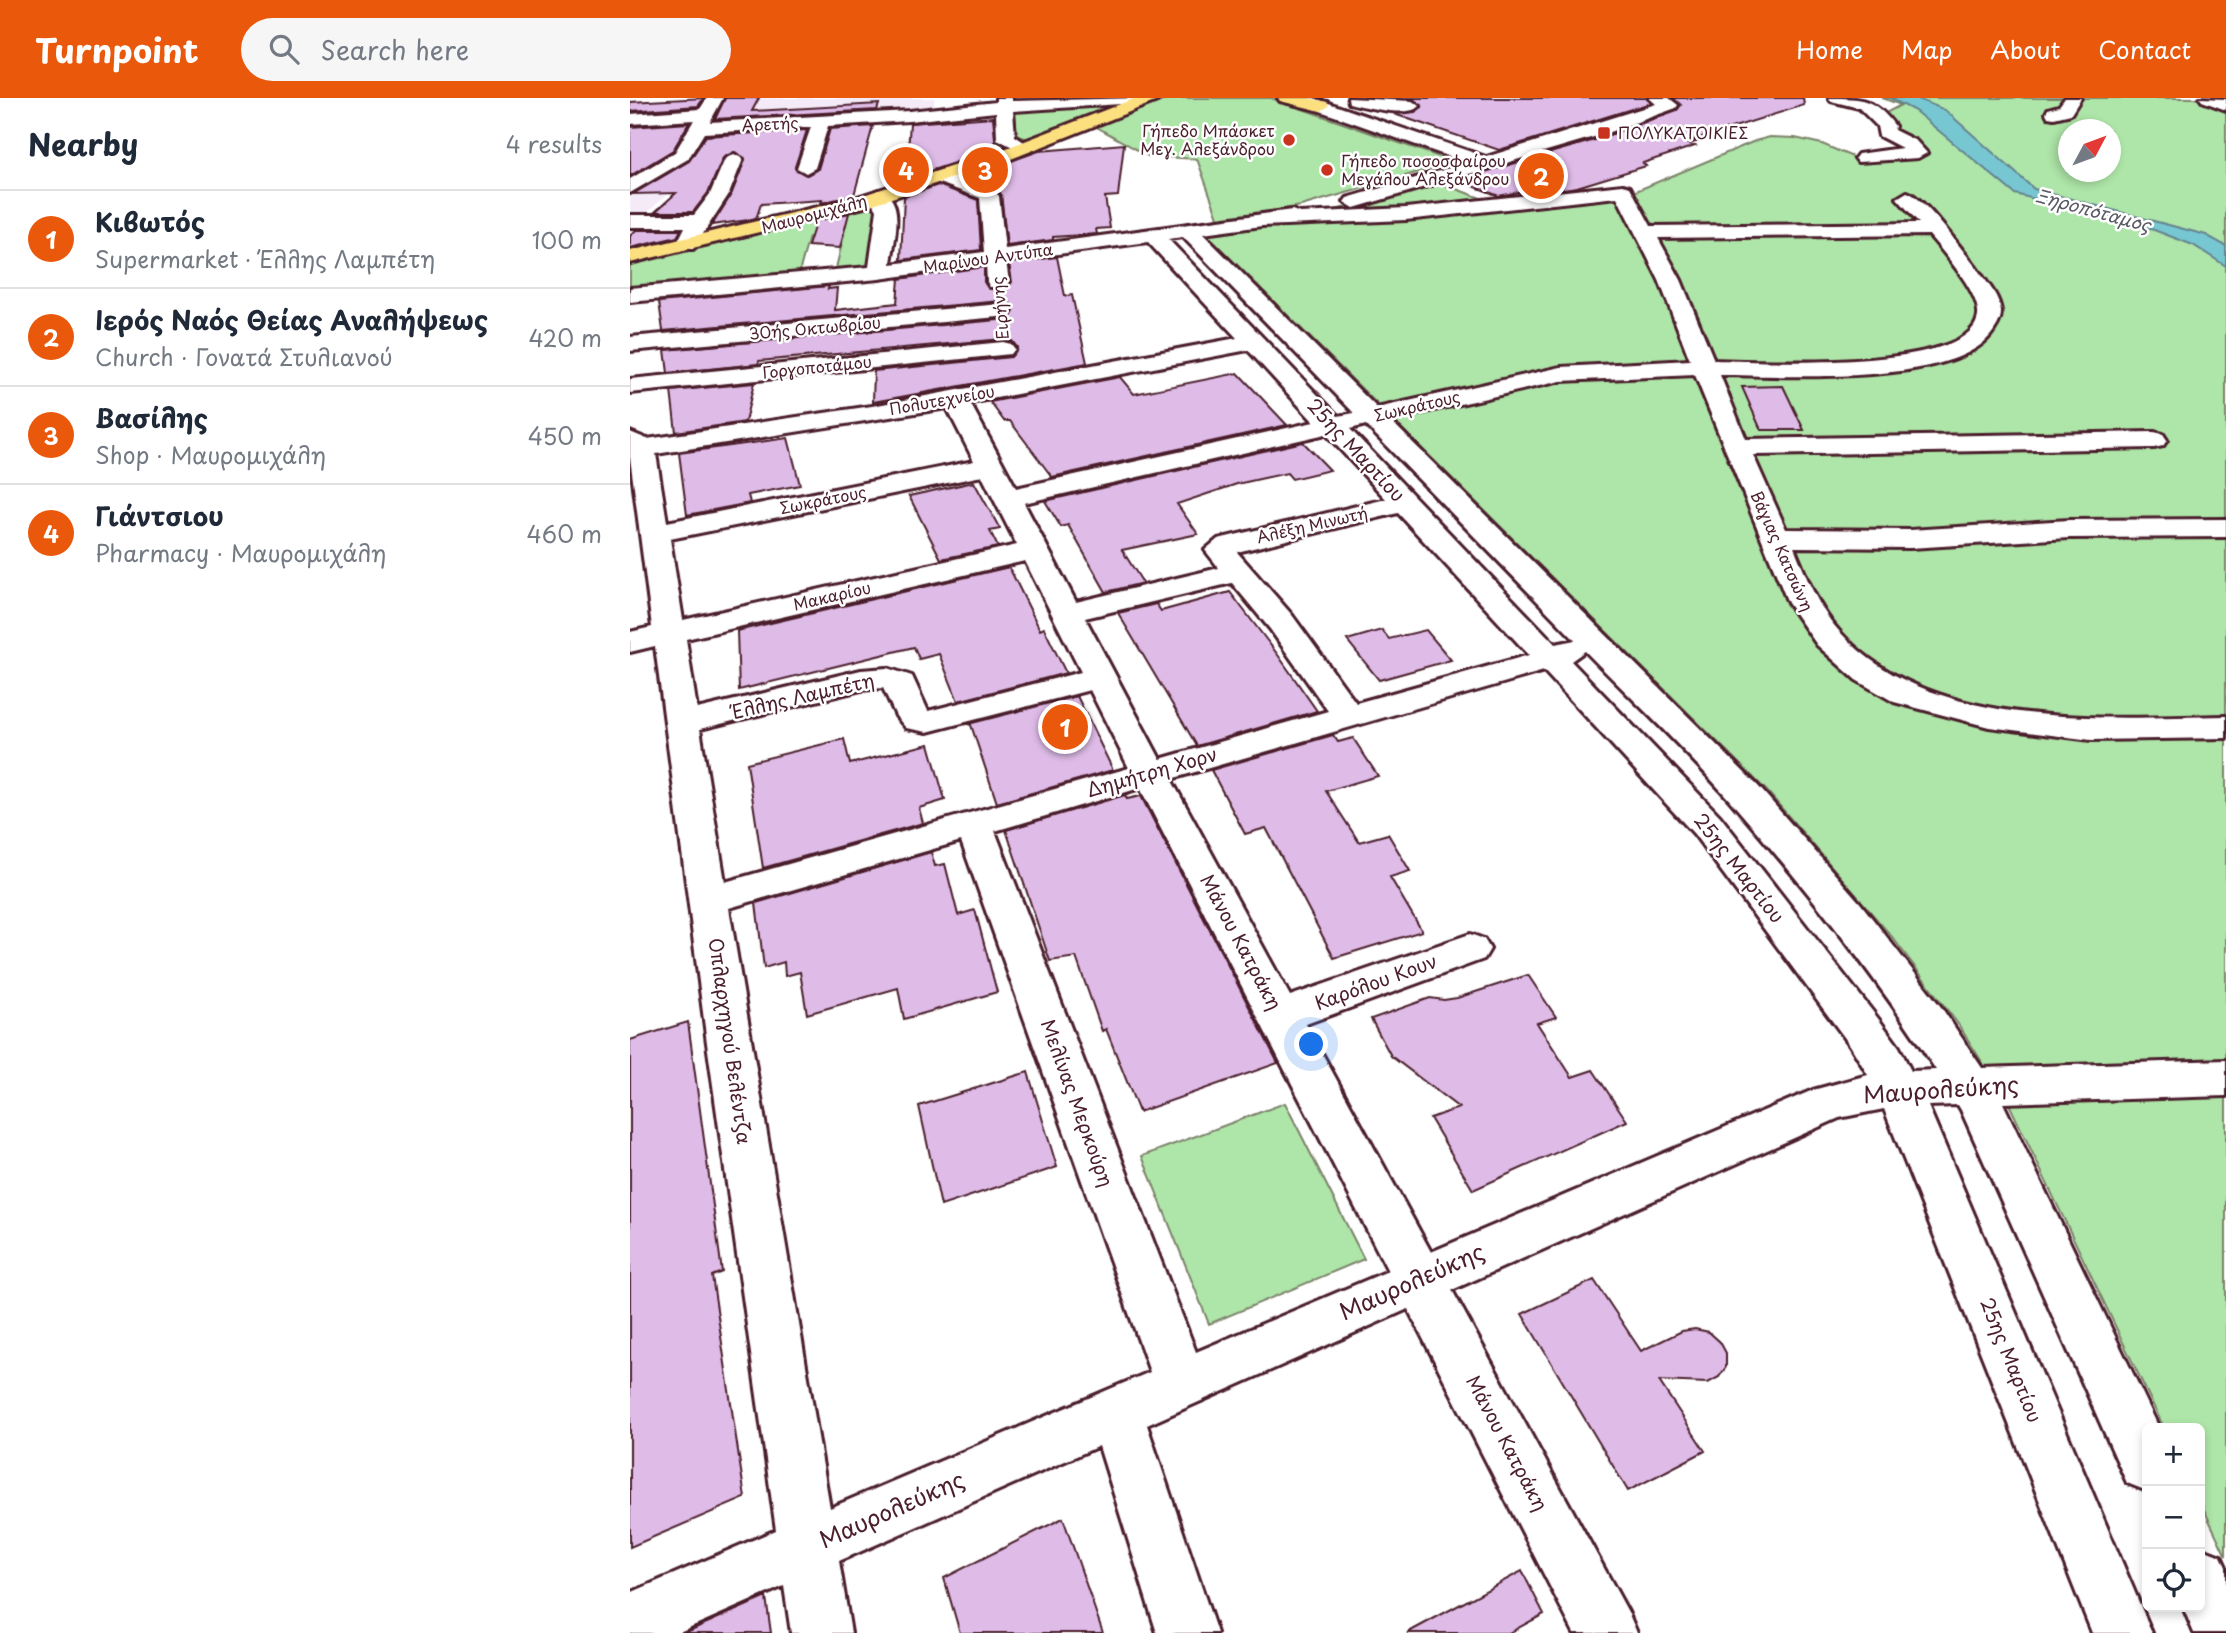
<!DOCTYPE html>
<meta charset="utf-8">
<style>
:root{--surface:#fff;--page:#f6f6f7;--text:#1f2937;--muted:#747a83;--line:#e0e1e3;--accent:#ea580c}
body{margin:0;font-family:"Playpen Sans",sans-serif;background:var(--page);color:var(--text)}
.controls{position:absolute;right:21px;bottom:21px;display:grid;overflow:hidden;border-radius:10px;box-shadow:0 4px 10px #0003}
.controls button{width:63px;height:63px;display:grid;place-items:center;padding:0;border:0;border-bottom:2px solid var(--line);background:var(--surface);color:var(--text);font:35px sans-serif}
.compass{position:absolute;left:1428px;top:21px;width:63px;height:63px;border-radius:50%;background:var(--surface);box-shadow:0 4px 10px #0003;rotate:49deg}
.you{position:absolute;left:682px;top:947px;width:24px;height:24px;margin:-18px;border:5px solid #fff;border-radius:50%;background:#1a73e8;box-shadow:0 0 0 10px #1a73e833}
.badge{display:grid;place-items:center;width:46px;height:46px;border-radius:50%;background:var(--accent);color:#fff;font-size:23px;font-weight:700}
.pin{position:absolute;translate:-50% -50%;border:4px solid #fff;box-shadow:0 2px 7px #0006}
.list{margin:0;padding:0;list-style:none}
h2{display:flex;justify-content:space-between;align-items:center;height:91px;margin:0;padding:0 28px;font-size:30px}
h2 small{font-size:23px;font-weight:400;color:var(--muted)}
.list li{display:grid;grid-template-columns:46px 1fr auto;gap:21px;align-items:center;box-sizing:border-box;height:98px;padding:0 28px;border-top:2px solid var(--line)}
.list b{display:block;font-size:26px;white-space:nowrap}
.list p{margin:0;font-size:23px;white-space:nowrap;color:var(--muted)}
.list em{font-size:23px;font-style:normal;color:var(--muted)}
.icon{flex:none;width:38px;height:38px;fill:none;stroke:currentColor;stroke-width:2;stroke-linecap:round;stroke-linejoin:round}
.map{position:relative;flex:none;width:1596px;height:1535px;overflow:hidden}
header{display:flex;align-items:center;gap:42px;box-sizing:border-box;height:98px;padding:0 35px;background:var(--accent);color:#fff}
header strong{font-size:33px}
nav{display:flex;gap:38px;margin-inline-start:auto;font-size:24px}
.search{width:490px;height:63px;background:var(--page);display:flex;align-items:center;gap:18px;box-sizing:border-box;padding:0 24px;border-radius:38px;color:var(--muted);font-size:26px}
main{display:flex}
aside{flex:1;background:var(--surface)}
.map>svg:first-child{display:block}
.built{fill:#f5ebf8}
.green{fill:#aee5a8;stroke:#7c826a;stroke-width:2;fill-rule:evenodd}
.water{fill:#77c7d2;stroke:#65848f;stroke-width:2}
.building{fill:#dfbce8;stroke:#4a1f2b;stroke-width:2}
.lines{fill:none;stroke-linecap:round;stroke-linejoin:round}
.minor-casing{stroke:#4a1f2b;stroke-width:6}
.major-casing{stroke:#4a1f2b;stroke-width:6}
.minor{fill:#fff;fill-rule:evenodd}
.major{fill:#fce080;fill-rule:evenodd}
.poi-dot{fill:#c8321e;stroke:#fff;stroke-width:2.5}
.labels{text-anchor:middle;stroke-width:5;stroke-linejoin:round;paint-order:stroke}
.far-street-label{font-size:16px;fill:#4a1f2b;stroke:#fff}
.far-poi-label{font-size:16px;fill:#4a1f2b;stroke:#fff;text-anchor:start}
.far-water-label{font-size:18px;font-style:italic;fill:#5a5a65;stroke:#fff}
.street-label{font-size:19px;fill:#4a1f2b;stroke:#fff}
.near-street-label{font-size:23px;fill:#4a1f2b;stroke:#fff}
</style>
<header>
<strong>Turnpoint</strong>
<div class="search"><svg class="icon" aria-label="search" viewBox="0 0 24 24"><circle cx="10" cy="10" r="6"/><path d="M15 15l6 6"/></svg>Search here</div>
<nav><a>Home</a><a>Map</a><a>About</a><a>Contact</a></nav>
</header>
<main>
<aside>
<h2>Nearby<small>4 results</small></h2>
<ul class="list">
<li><span class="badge">1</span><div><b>Κιβωτός</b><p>Supermarket · Έλλης Λαμπέτη</p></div><em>100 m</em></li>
<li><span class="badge">2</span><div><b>Ιερός Ναός Θείας Αναλήψεως</b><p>Church · Γονατά Στυλιανού</p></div><em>420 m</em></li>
<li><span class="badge">3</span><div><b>Βασίλης</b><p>Shop · Μαυρομιχάλη</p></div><em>450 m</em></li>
<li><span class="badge">4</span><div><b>Γιάντσιου</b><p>Pharmacy · Μαυρομιχάλη</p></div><em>460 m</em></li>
</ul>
</aside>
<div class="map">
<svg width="1596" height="1535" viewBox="0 0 1596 1535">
<rect width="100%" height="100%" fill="#fff"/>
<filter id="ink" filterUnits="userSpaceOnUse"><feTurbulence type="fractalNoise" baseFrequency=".0143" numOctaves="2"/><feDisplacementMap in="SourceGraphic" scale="14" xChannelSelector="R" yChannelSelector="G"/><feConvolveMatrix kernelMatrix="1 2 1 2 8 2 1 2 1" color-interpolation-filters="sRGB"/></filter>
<g filter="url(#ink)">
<path class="built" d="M104,0H305L303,11L89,23Z
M40,48L45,55L41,67L83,64L42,92L4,127H62L49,141L0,152V61Z"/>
<path class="green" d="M541,0H641L824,64L671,108L589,122L567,61L518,58L465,28Z
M1252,0H1596V1458L1570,1403V1330H1534L1380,1008L1328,926L1262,839L1137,693L577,137L633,128L776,118L999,96L1125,43L1140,39L1165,40L1192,46L1232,63L1292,57L1263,37L1252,17L1271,7ZM1438,32H1480V74H1438Z
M503,2L401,42L386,37L385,9Z
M807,84L867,106L687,117Z
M241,109L249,114L241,167L205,174L214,137L179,139L168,178L0,191V166Z
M655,1005L734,1161L579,1226L512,1058Z"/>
<path class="water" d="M1260,0H1286L1315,12L1404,91L1576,137L1596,148V168L1563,147L1524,132L1385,96L1285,13Z"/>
<path class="building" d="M74,0L68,8L0,13V4Z
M95,0H129L122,13L249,6L247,12L85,21Z
M774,0H1016L1021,5L869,52L764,16L785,14L792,9L783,1Z
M1043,0H1173L1174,7L1063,42L1069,43L1059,46L1065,48L1013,65L1016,68L947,89L934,91L926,88L910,93L898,92L869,98L827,82L975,39L1047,12L1051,7Z
M363,19L366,51L276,81L280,25Z
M59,25L43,52L0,78V29Z
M243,28L224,97L220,98L191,105L192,102L131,106L126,121L82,127L101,97L115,62L105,54L93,60L78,95L63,114H25L46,95L3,96L59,63L76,38L177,32L165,69L177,77L188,71L200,31Z
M494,46L488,98L475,99L480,130L466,131L467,136L423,139V142L377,148L371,96L359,86L338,78L409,53Z
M308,87L348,102L351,152L271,162L274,99Z
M219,115L210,150L178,148L186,123Z
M6,132H51L47,139L0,150V138Z
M427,159L435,198L442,197L457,265L243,304L244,273L381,259L387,249L382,243L373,241L129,263L128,266L38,275L35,252L379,221L384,212L380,205L371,203L33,233L29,204L199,188L198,191L207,190L205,212L267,205L269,181L354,169V184L358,190L376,192L382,184L379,165Z
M608,275L657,327L422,379L380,323H374L360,304L490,279L504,296Z
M124,285L115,324L46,334L41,293Z
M1153,288L1174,332H1131L1112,289Z
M158,340L170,387L118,397L120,405L57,417L49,355Z
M673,344L700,372L662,381L657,375L607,386L547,406L568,436L492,452L513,485L476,494L438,427L431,429L415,403Z
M344,384L370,431L360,433L368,449L311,461L279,398Z
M379,469L410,532L414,530L436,575L328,603L309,556L289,561L284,549L109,592L107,533Z
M600,494L648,557L687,613L567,648L488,515L526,506L531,513Z
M752,532L759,541L796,532L821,562L749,582L717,542Z
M447,598L483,672L367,705L341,627L338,626Z
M703,637L708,644L723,640L748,678L696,693L729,744L758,736L780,773L760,779L792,833L704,860L636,730L615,736L581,672Z
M214,641L220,666L299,646L315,702L289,710L293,725L133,770L117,665Z
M495,697L497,701L511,698L648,965L509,1014L476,931L472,933L446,859L420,863L376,732Z
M301,754L305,768L315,766L328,817L345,812L367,894L274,921L268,890L177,916L170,874L155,878L154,864L134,870L126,805Z
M898,877L926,919L907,925L942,979L963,972L997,1023L843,1092L800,1020L829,1010L761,958L741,921L800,900L814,902L827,900Z
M58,924L92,1174L82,1178L115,1400L0,1449V942Z
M398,974L427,1069L311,1108L289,1008Z
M964,1182L1011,1253L1052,1233L1065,1231L1079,1234L1090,1244L1096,1255V1269L1089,1279L1078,1285L1029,1283L1075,1353L998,1393L892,1216Z
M433,1420L473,1535H330L314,1480Z
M892,1473L914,1516L879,1535H777Z
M136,1499L141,1535H54Z"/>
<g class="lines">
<g class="minor-casing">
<path id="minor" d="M77,0H93L80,24L279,13L366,4V0H382V3L514,0L506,5L383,13L385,38L403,50L394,55L367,41L366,14L279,23L198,28L185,70L176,75L167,70L181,29L74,35L58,61L0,95V81L45,54L64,22L0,26V16L70,11Z
M660,0H684L856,59L1026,6L1019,0H1039L1048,7L1046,10L974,36L724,110L714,104L717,100L837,65L662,3Z
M718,0L782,3L790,8C778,20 735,9 719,5Z
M1199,0C1232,0 1244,0 1265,28L1264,32L1286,43L1297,55L1288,60L1228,64L1225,60L1228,56L1272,50L1249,38L1247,28L1229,10L1201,3Z
M1435,0H1451L1441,16L1424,20L1418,19L1416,15L1418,11L1429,8Z
M1570,0L1596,1V12L1572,3Z
M104,56L113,61L99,96L63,151H49L46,147L55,129H0V117H64L80,96L95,61Z
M311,73C329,78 357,83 369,98L375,151L662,112L670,115L776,110L993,87L1000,89L1021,128L1289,125L1267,100L1277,94C1293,98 1333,153 1345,168C1354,181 1370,198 1371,214C1371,222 1367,228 1363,234C1325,290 1152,277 1090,277L1116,341L1524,334L1533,336L1537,342L1533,348L1524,350L1123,357L1156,431L1280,432L1439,422L1596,421V439L1439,440L1280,450L1164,449C1176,478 1187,508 1209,533C1299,634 1473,620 1596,618V640L1461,642L1359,629L1264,604L1226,582L1187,547L1158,505L1065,277L931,283L760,322L1128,688L1231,806L1311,909L1352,970L1596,962V998L1373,1005L1529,1330H1517V1393L1497,1385L1331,1012L1328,1007L1298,1008L1522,1535H1462L1254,1011L1209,1020L822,1192L998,1514L1007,1535H944L778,1211L517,1327L587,1535H527L469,1348L209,1463L221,1535H161L154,1488L47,1535H0V1495L146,1432L77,945L25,548L0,554V534L22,529L0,359V334L17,341L242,308L607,240L518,144L376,163L379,184L376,189H360L357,184L356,166L249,181L0,204V190L239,169L247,112L238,98L248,92C278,100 263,144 261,166L354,154L350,100L304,83L302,79L304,75ZM987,99L1029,182L1060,262L931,269L747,310L573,136L632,128L776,122ZM1299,137C1313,154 1351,196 1348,218C1341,275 1127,263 1084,262L1051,182L1028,140ZM553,139L724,315L708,318L538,141ZM618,252L684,324L386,390L340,305ZM317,310L344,363L37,424L26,356ZM736,327L945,542L925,546L720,331ZM696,336L756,401L588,441L575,452L589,470L446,504L394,405ZM352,378L387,447L53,522L40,441ZM768,415L899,557L726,605L662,517L607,454ZM395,463L451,574L298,613L282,578L257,570L231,572L67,611L56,541ZM602,485L640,531L698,613L530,661L455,520ZM955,553C1005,604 1057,653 1103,706C1176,790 1246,878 1306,972L1281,973L1269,949L1250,923L1090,718L941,563ZM914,573L1064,736L1220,947L1238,977L1183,992L801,1154L676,926L854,861L860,851L854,841L840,836L660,898L541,681ZM253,590L266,618L276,630L297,634L460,592L499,670L95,784L70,631L231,592ZM510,690L758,1173L566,1254L365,733ZM331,743L520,1274L200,1410L99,810Z
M371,206L379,208L382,213L379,218L0,253V239Z
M373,244L381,246L385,251L381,256L0,295V281Z
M1570,1450L1591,1458L1596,1469V1535H1564L1553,1509H1570Z"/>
</g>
<g class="major-casing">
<path id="major" d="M506,0H529L527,3L381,61L234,109L0,165V153L221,101L369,53Z
M648,0H678L697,4L699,8L691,13L650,3Z"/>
</g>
<use href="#minor" class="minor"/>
<use href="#major" class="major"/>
</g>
</g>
<g class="poi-dot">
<rect x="967" y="28" width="14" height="14" rx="3.5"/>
<circle cx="659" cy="42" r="7"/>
<circle cx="697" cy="72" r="7"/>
</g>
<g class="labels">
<g class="far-street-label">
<text transform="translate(140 26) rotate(-3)" y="6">Αρετής</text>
<text transform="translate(184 116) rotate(-15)" y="6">Μαυρομιχάλη</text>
<text transform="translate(358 160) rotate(-8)" y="6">Μαρίνου Αντύπα</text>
<text transform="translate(370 210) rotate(-95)" y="6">Ειρήνης</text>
<text transform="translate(185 230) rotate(-5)" y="6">30ής Οκτωβρίου</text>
<text transform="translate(187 269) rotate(-6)" y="6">Γοργοποτάμου</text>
<text transform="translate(312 302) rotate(-10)" y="6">Πολυτεχνείου</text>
<text transform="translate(787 308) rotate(-13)" y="6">Σωκράτους</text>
<text transform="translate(193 402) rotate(-11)" y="6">Σωκράτους</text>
<text transform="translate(682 427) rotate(-13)" y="6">Αλέξη Μινωτή</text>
<text transform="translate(1152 453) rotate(66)" y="6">Βάγιας Κατσώνη</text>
<text transform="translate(202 498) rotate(-13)" y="6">Μακαρίου</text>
</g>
<g class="far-poi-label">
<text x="645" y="39" text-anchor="end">Γήπεδο Μπάσκετ<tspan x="645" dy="18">Μεγ. Αλεξάνδρου</tspan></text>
<text x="988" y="41">ΠΟΛΥΚΑΤΟΙΚΙΕΣ</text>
<text x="711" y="69">Γήπεδο ποσοσφαίρου<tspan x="711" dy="18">Μεγάλου Αλεξάνδρου</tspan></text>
</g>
<g class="far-water-label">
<text transform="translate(1463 113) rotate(15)" y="6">Ξηροπόταμος</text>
</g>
<g class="street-label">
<text transform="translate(726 352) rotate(47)" y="7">25ης Μαρτίου</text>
<text transform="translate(173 598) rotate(-13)" y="7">Έλλης Λαμπέτη</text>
<text transform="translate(522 674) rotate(-16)" y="7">Δημήτρη Χορν</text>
<text transform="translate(1109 770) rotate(52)" y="7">25ης Μαρτίου</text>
<text transform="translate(611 844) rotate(62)" y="7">Μάνου Κατράκη</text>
<text transform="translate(746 884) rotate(-20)" y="7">Καρόλου Κουν</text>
<text transform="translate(100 943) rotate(82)" y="7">Οπλαρχηγού Βελέντζα</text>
<text transform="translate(447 1005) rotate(70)" y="7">Μελίνας Μερκούρη</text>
<text transform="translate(1381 1262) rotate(68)" y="7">25ης Μαρτίου</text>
<text transform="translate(877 1345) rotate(62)" y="7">Μάνου Κατράκη</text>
</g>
<g class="near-street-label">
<text transform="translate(1311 992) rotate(-4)" y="8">Μαυρολεύκης</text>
<text transform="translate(782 1184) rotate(-24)" y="8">Μαυρολεύκης</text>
<text transform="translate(262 1412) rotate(-24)" y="8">Μαυρολεύκης</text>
</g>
</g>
</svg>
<div class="controls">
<button>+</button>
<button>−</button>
<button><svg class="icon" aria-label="locate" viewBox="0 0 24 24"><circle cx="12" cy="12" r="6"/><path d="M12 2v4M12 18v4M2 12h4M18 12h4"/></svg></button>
</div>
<svg class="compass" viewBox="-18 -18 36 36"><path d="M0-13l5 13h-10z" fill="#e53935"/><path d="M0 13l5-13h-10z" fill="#747a83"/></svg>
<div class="you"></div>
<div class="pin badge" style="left:435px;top:629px">1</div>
<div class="pin badge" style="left:911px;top:78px">2</div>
<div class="pin badge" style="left:355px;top:72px">3</div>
<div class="pin badge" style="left:276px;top:72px">4</div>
</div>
</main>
